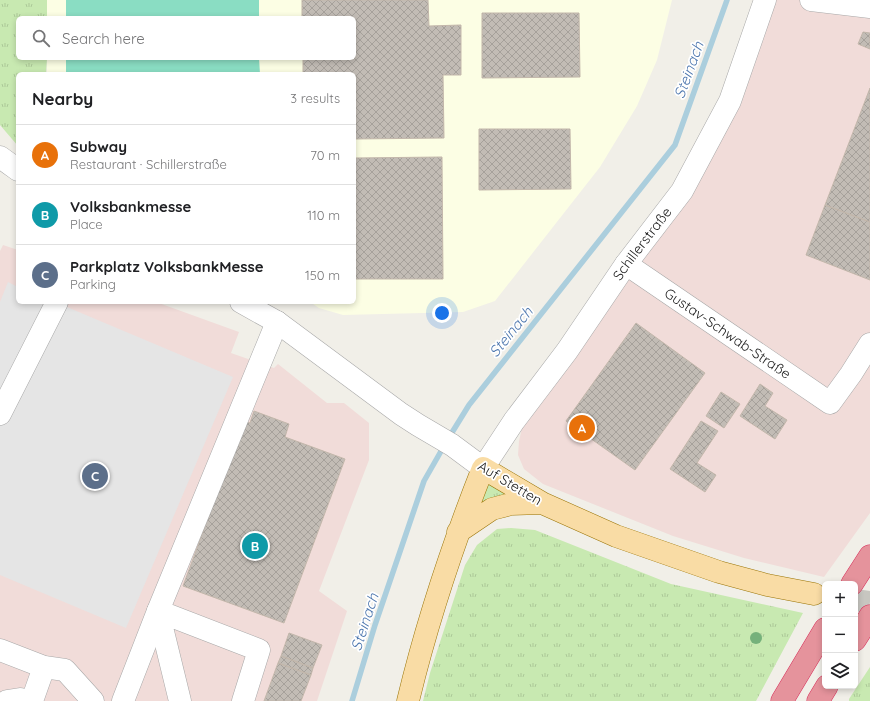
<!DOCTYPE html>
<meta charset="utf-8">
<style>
:root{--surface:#fff;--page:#f2f2f2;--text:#202124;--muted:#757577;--line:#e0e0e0;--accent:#cc1606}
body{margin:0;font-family:Quicksand,sans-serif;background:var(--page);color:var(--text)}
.controls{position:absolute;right:12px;bottom:12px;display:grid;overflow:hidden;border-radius:6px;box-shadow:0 2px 6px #0003}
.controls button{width:36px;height:36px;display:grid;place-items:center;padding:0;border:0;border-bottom:1px solid var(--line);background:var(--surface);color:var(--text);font:20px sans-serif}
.you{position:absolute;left:442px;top:313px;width:14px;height:14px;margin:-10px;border:3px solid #fff;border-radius:50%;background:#1a73e8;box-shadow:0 0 0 6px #1a73e833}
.badge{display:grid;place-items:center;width:26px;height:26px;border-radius:50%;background:var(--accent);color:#fff;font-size:13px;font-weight:700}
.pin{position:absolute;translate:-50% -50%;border:2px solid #fff;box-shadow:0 1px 4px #0006}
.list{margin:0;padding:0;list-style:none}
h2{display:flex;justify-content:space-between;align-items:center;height:52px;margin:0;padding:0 16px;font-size:17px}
h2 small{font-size:13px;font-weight:400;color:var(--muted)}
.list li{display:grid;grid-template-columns:26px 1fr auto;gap:12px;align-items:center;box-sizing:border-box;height:60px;padding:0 16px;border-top:1px solid var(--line)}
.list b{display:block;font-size:15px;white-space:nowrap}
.list p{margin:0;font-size:13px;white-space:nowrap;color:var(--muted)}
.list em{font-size:13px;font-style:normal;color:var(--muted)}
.icon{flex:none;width:22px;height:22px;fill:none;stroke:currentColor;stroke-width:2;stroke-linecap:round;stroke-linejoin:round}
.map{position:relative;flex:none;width:870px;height:701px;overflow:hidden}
.search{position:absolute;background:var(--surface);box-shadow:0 2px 6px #0003;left:16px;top:16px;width:340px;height:44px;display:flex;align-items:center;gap:10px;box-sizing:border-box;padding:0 14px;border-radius:6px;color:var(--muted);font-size:15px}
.panel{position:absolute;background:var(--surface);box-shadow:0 2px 6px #0003;left:16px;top:72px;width:340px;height:232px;border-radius:6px}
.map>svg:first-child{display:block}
.commercial{fill:#f1dcd9}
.education{fill:#fcfee4}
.grass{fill:url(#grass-tufts)}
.pitch{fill:#8addc3}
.parking{fill:#e5e5e5}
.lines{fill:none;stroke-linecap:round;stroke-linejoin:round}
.stream{stroke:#abcedd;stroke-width:5.5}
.building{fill:url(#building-cross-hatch);stroke:#c3b7ab}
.major-tunnel{stroke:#c7c6c0;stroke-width:22;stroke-dasharray:22 11;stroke-linecap:butt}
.minor-casing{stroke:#a8a8a8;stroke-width:23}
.major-casing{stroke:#9a7405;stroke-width:23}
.highway-casing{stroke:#d62e5a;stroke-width:23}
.minor{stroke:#fff;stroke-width:22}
.major{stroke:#f9dca5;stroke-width:22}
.highway{stroke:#e5939c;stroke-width:22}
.tree{fill:#75b17b}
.labels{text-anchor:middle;stroke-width:3.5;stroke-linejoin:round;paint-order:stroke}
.street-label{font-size:14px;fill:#212121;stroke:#fff}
.water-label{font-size:15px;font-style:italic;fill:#4f78af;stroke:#fff}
</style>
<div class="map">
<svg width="870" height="701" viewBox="0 0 870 701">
<defs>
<pattern id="grass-tufts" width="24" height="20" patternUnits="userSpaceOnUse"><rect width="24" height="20" fill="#c8e9b1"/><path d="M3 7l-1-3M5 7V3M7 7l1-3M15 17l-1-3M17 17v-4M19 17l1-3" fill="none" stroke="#acc898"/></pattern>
<pattern id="building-cross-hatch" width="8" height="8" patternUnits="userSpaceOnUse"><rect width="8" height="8" fill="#c2bcb5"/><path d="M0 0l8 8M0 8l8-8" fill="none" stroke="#a6a19b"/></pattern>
</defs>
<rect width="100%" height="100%" fill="#f1efe8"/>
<path class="commercial" d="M773,0H870V513L824,577L744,558L673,536L543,484L524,469L518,455L519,441L522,428L717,147L742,101Z
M3,245L18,250V302H156L239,332L231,353L274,368L278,364L327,403H344L369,423V460L319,591L347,611L317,701H0V251Z"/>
<path class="education" d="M47,0H672L657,60L637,106L600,167L495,301L463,312L343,315L319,308L310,302H354V74H47V58H354V18H47Z"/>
<path class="grass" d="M0,0H47V18H18V58H47L46,74H18V146L0,125Z
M489,481L511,494L480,504Z
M511,528L535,530L671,584L803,613L756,701H423L430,673L465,565L477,545L497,529Z
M870,667V701H849V699Z"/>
<path class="pitch" d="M66,0H259V18H66Z
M66,58H259L260,74H66Z"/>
<path class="parking" d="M8,282L18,287V302H55L233,377L126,628L0,575V302Z"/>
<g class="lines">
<path class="stream" d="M448,439L469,405L675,145L727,0
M352,701L375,625L424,481L444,446"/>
</g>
<path class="building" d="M302,0H428L429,26L461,25V75H443L444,138L354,139V74H303V58H354V18H302Z
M482,13H579L580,77L482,78Z
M863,32L870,33V49L858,44Z
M870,88V222L825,205Z
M479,129H570L571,189L479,190Z
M442,157L443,279H354V158Z
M825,205L870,222V280L806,255Z
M636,323L705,373L635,470L566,421Z
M760,384L773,393L765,406L787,420L775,439L740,416Z
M721,392L740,404L724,428L706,416Z
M254,411L289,424L285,437L345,459L284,623L183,586L244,421L250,423Z
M701,421L718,431L697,463L716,475L705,492L670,469Z
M289,633L322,645L313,668L281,656Z
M281,656L313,668L311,675L278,663Z
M278,663L311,675L301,701H264Z"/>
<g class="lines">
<path class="major-tunnel" d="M855,600L870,602"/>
<g class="minor-casing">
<g id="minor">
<path d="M811,0L870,7"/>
<path d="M0,157L18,170"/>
<path id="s1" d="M626,264L830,403L851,374L870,344"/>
<path id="s2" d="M241,302L277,322L401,414L418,425L452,445L483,468L514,421L567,351L626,264L682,191L730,101L765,0"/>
<path d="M0,414L57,302"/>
<path d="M0,650L44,667L65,670L93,701"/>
<path d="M7,701L20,699L29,701"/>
<path d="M32,701L44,667"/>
<path d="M123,701L158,611L277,322"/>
<path d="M180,701L158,611L259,650L243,701"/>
</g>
</g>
<g class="major-casing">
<path id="major" d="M458,532L492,509L511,504L542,503
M408,701C427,622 453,544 483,468L542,503L616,536L719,572L767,585L814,594"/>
</g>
<g class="highway-casing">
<path id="highway" d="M852,584L870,556
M855,640L870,616
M782,701L825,629
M818,701L827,686"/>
</g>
<use href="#minor" class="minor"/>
<use href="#major" class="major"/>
<use href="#highway" class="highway"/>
</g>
<circle class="tree" cx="756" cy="638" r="6"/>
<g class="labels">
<g class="street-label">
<text dy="5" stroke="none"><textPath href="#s2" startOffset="569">Schillerstraße</textPath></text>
<text dy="5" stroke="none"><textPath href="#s1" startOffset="123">Gustav-Schwab-Straße</textPath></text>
<text transform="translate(510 483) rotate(31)" y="5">Auf Stetten</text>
</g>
<g class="water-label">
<text transform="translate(689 70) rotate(-70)" y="5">Steinach</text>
<text transform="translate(511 332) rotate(-51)" y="5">Steinach</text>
<text transform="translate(365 622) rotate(-72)" y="5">Steinach</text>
</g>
</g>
</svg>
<div class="controls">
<button>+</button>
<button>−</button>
<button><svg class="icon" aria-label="layers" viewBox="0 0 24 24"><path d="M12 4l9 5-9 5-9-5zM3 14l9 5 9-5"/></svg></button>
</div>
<div class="you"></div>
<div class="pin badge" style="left:582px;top:428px;background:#e8710a">A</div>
<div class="pin badge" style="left:255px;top:546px;background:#0f9aa8">B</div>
<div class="pin badge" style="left:95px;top:476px;background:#5c6f8a">C</div>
<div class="search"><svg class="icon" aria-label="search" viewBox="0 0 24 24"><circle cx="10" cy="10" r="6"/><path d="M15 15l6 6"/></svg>Search here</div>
<section class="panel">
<h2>Nearby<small>3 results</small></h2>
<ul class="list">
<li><span class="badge" style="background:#e8710a">A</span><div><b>Subway</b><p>Restaurant · Schillerstraße</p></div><em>70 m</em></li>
<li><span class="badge" style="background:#0f9aa8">B</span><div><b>Volksbankmesse</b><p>Place</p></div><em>110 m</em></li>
<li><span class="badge" style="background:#5c6f8a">C</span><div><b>Parkplatz VolksbankMesse</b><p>Parking</p></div><em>150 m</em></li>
</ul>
</section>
</div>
